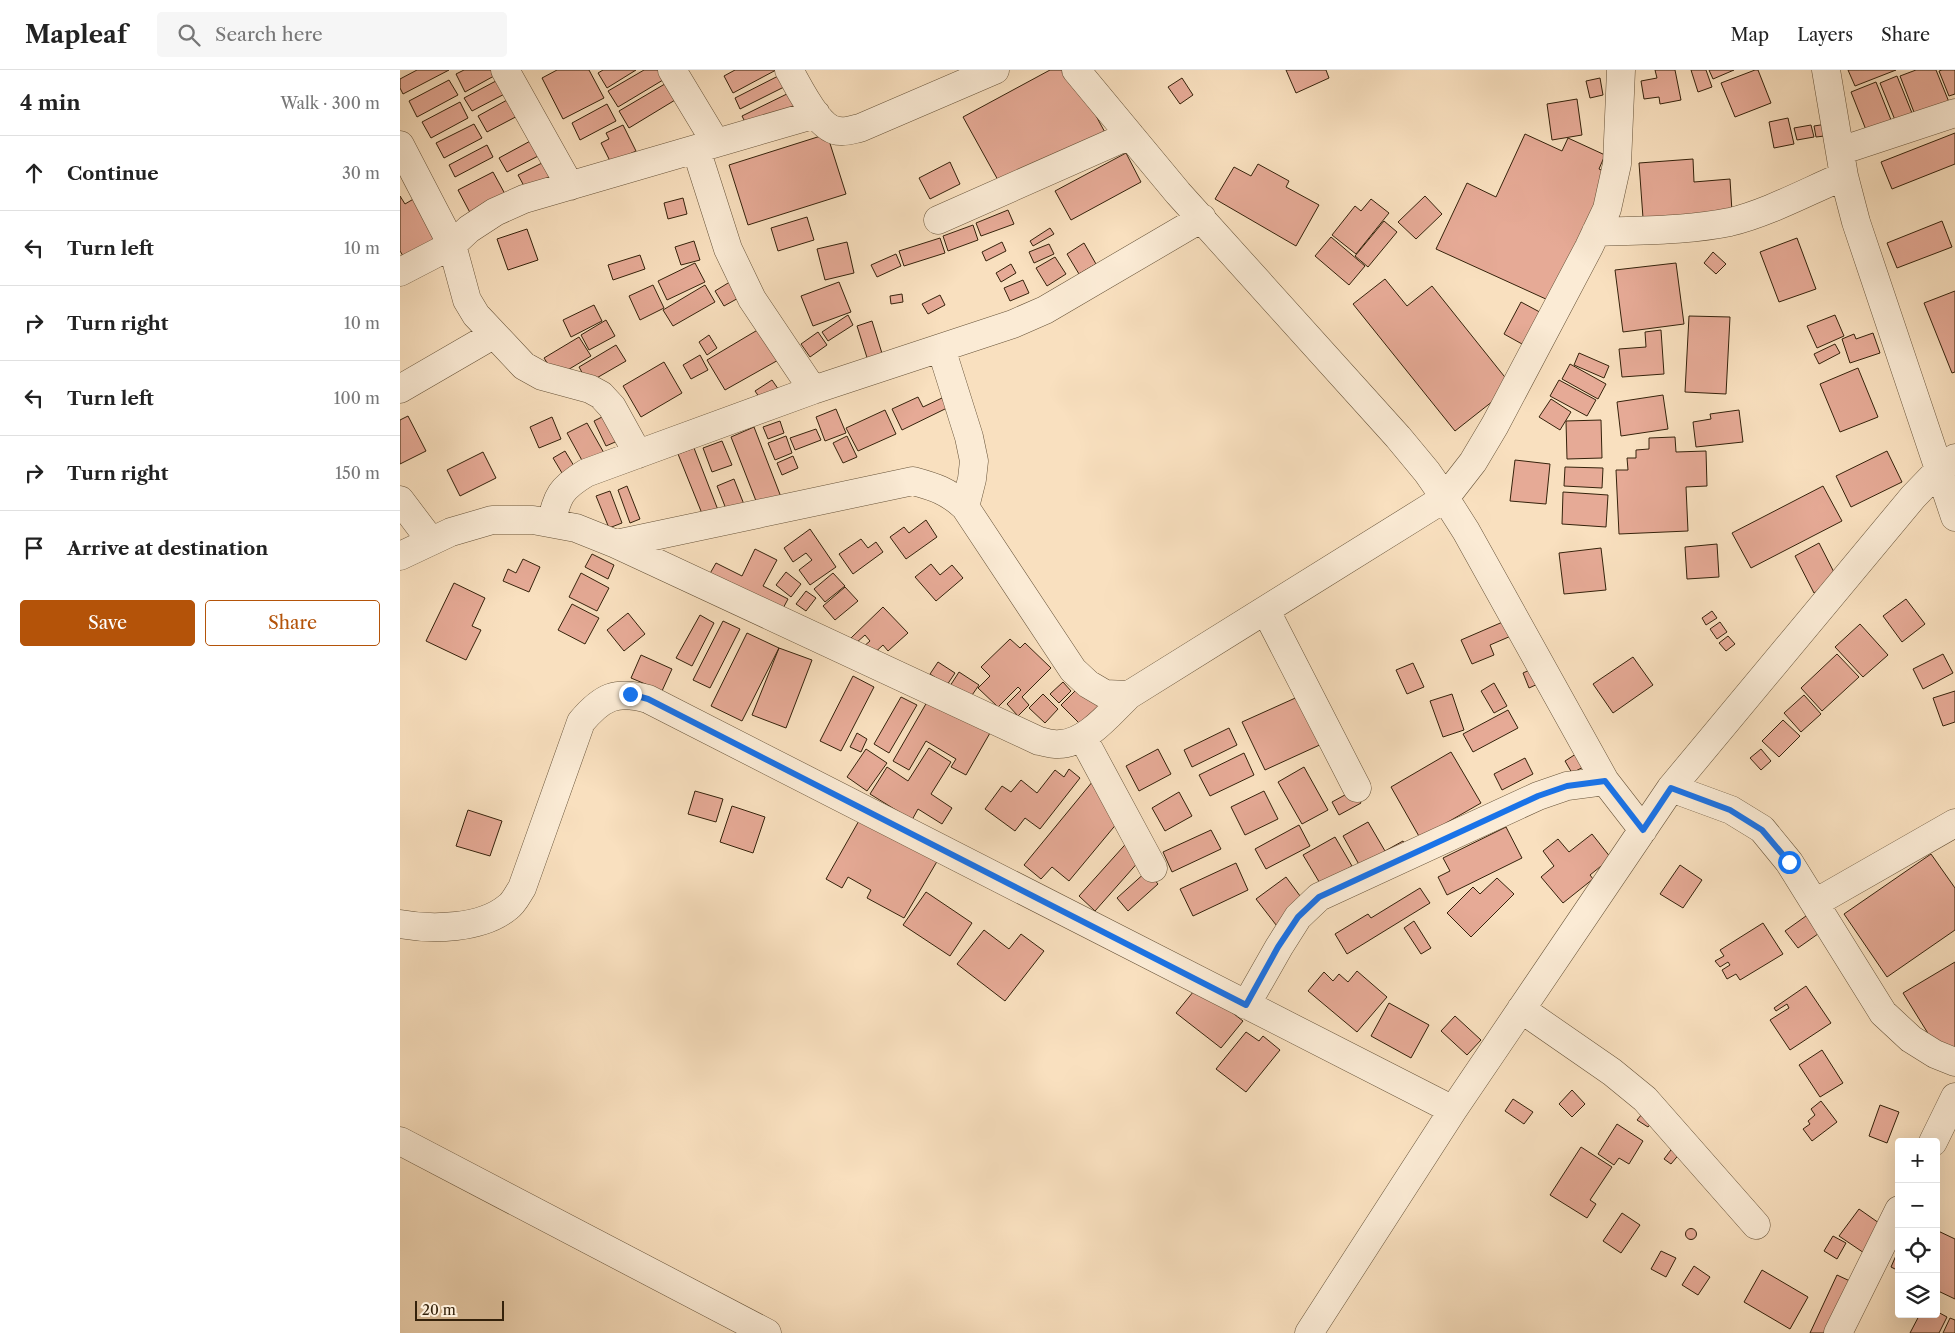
<!DOCTYPE html>
<meta charset="utf-8">
<style>
:root{--surface:#fff;--page:#f6f6f6;--text:#222;--muted:#767676;--line:#e0e0e0;--accent:#b45309}
body{margin:0;font-family:"Libre Caslon Text",serif;background:var(--page);color:var(--text)}
.controls{position:absolute;right:15px;bottom:15px;display:grid;overflow:hidden;border-radius:5px;box-shadow:0 5px 20px #0002}
.controls button{width:45px;height:45px;display:grid;place-items:center;padding:0;border:0;border-bottom:1px solid var(--line);background:var(--surface);color:var(--text);font:25px sans-serif}
.scale{position:absolute;left:15px;bottom:12px;width:89px;box-sizing:border-box;padding-left:5px;border:2px solid #35220b;border-top:0;font-size:14px;line-height:18px;white-space:nowrap;color:#35220b;-webkit-text-stroke:4px #fbebd5;paint-order:stroke}
.stop{position:absolute;width:15px;height:15px;margin:-11px;border:4px solid #1a73e8;border-radius:50%;background:#fff}
.stop.end{background:#1a73e8;border-color:#fff;box-shadow:0 1px 5px #0008}
.list{margin:0;padding:0;list-style:none}
h2{display:flex;justify-content:space-between;align-items:center;height:65px;margin:0;padding:0 20px;font-size:21px}
h2 small{font-size:16px;font-weight:400;color:var(--muted)}
.list li{display:grid;grid-template-columns:32px 1fr auto;gap:15px;align-items:center;box-sizing:border-box;height:75px;padding:0 20px;border-top:1px solid var(--line)}
.list b{display:block;font-size:19px;white-space:nowrap}
.list em{font-size:16px;font-style:normal;color:var(--muted)}
.actions{display:flex;gap:10px;padding:15px 20px}
.actions a{flex:1;padding:11px 0;border:1px solid var(--accent);border-radius:5px;text-align:center;font-size:18px;color:var(--accent)}
.actions .main{background:var(--accent);color:#fff}
.icon{flex:none;width:28px;height:28px;fill:none;stroke:currentColor;stroke-width:2;stroke-linecap:round;stroke-linejoin:round}
.map{position:relative;flex:none;width:1555px;height:1263px;overflow:hidden}
header{display:flex;align-items:center;gap:30px;box-sizing:border-box;height:70px;padding:0 25px;background:var(--surface);border-bottom:1px solid var(--line)}
header strong{font-size:24px}
nav{display:flex;gap:28px;margin-inline-start:auto;font-size:18px}
.search{width:350px;height:45px;background:var(--page);display:flex;align-items:center;gap:12px;box-sizing:border-box;padding:0 18px;border-radius:5px;color:var(--muted);font-size:19px}
main{display:flex}
aside{flex:1;background:var(--surface)}
.map>svg:first-child{display:block}
.building{fill:#e6aa96;stroke:#35220b}
.lines{fill:none;stroke-linecap:round;stroke-linejoin:round}
.minor-casing{stroke:#665238;stroke-width:29}
.minor{stroke:#fbebd5;stroke-width:28}
.route{stroke:#1a73e8;stroke-width:6}
</style>
<header>
<strong>Mapleaf</strong>
<div class="search"><svg class="icon" aria-label="search" viewBox="0 0 24 24"><circle cx="10" cy="10" r="6"/><path d="M15 15l6 6"/></svg>Search here</div>
<nav><a>Map</a><a>Layers</a><a>Share</a></nav>
</header>
<main>
<aside>
<h2>4 min<small>Walk · 300 m</small></h2>
<ul class="list">
<li><svg class="icon" aria-label="ahead" viewBox="0 0 24 24"><path d="M12 20V5M6 11l6-6 6 6"/></svg><div><b>Continue</b></div><em>30 m</em></li>
<li><svg class="icon" aria-label="left" viewBox="0 0 24 24"><path d="M17 20v-9H6M10 6l-5 5 5 5"/></svg><div><b>Turn left</b></div><em>10 m</em></li>
<li><svg class="icon" aria-label="right" viewBox="0 0 24 24"><path d="M7 20v-9h11M14 6l5 5-5 5"/></svg><div><b>Turn right</b></div><em>10 m</em></li>
<li><svg class="icon" aria-label="left" viewBox="0 0 24 24"><path d="M17 20v-9H6M10 6l-5 5 5 5"/></svg><div><b>Turn left</b></div><em>100 m</em></li>
<li><svg class="icon" aria-label="right" viewBox="0 0 24 24"><path d="M7 20v-9h11M14 6l5 5-5 5"/></svg><div><b>Turn right</b></div><em>150 m</em></li>
<li><svg class="icon" aria-label="arrive" viewBox="0 0 24 24"><path d="M6 21V4h12l-3 4 3 4H6"/></svg><div><b>Arrive at destination</b></div></li>
</ul>
<div class="actions"><a class="main">Save</a><a>Share</a></div>
</aside>
<div class="map">
<svg width="1555" height="1263" viewBox="0 0 1555 1263">
<rect width="100%" height="100%" fill="#f9e0bf"/>
<filter id="stains"><feTurbulence type="fractalNoise" baseFrequency=".004" numOctaves="4"/><feColorMatrix values="0 0 0 0 .2 0 0 0 0 .09 0 0 0 0 .02 0 0 0 .5 -.17"/></filter>
<radialGradient id="worn" r=".72"><stop offset=".6" stop-color="#630" stop-opacity="0"/><stop offset="1" stop-color="#630" stop-opacity=".3"/></radialGradient>
<path class="building" d="M17,0H49L3,24L0,18V9Z
M64,0H102L103,1L65,22L56,4Z
M157,0H189L204,28L163,49L142,8Z
M203,0H236L207,18L198,3Z
M244,0H270L273,4L218,37L208,21Z
M335,0H376L333,23L324,6Z
M650,0H671L707,66L604,121L563,47Z
M886,0H926L929,8L896,23Z
M1255,0H1275L1281,30L1260,34L1259,27L1244,29L1241,11L1257,8Z
M1291,0H1306L1312,17L1298,22Z
M1309,0H1334L1313,9Z
M1355,0H1358L1371,33L1335,47L1321,13Z
M1448,0H1496L1455,16Z
M1516,0H1536L1551,37L1517,50L1500,6Z
M1542,0H1555V24L1549,26L1539,1Z
M384,3L390,14L340,39L335,28Z
M109,4L116,18L72,41L64,28Z
M1497,6L1514,48L1497,55L1480,13Z
M275,8L285,24L229,58L219,41Z
M782,8L793,25L780,34L768,17Z
M1200,8L1203,25L1190,28L1186,11Z
M49,10L58,25L17,47L9,31Z
M1476,12L1495,60L1470,70L1451,22Z
M395,20L406,42L353,68L342,46Z
M118,24L127,41L87,62L78,46Z
M1177,29L1182,65L1152,70L1147,34Z
M60,32L68,48L31,68L22,52Z
M207,34L216,51L180,70L172,53Z
M1388,48L1394,74L1374,78L1369,52Z
M74,54L82,68L44,88L36,73Z
M1427,54L1441,64L1416,67L1414,56Z
M223,55L236,81L211,93L201,73L209,69L206,63Z
M1411,55L1414,67L1397,70L1394,58Z
M1555,63V94L1492,119L1481,92Z
M427,64L446,124L348,155L329,95Z
M1125,64L1162,81L1168,68L1205,85L1199,99L1218,108L1159,235L1036,179L1067,113L1096,127Z
M134,69L142,84L107,102L99,88Z
M87,75L93,87L55,107L49,95Z
M726,83L741,112L671,150L655,121Z
M1293,89L1294,112L1330,109L1332,142L1243,148L1239,93Z
M550,92L560,114L530,129L519,108Z
M142,93L153,112L129,125L118,105Z
M858,94L889,111L886,117L919,135L896,176L815,129L834,97L851,106Z
M93,102L111,135L76,154L58,120Z
M22,124L54,177L13,202L0,181V126L5,134Z
M1025,126L1042,144L1016,169L998,152Z
M283,128L287,144L268,149L264,133Z
M971,129L989,143L956,184L932,165L955,136L961,141Z
M608,140L614,154L581,166L576,153Z
M407,147L414,170L378,181L371,158Z
M984,151L997,162L968,197L955,186Z
M1542,151L1552,177L1497,198L1487,173Z
M573,155L578,170L548,181L543,166Z
M650,158L654,164L633,176L630,171Z
M127,159L138,190L108,200L97,169Z
M931,167L965,196L949,215L915,186Z
M540,168L545,183L504,196L499,181Z
M1397,168L1416,219L1379,232L1360,182Z
M294,171L300,190L281,195L275,177Z
M447,172L454,203L425,210L417,179Z
M602,172L606,181L586,191L582,182Z
M684,173L696,194L679,204L667,184Z
M649,174L654,184L634,193L629,182Z
M1313,182L1326,194L1316,204L1304,193Z
M496,184L501,196L477,207L471,195Z
M240,185L245,199L213,210L208,195Z
M655,187L666,204L647,216L636,198Z
M295,193L305,212L267,230L258,211Z
M1276,193L1284,254L1223,262L1215,200Z
M611,194L616,203L601,212L596,203Z
M985,209L1007,236L1032,216L1112,316L1055,361L953,234Z
M333,210L342,226L324,236L315,221Z
M623,210L629,223L610,231L604,218Z
M439,212L451,242L413,256L401,226Z
M253,215L264,238L240,250L229,226Z
M305,215L315,232L273,256L263,240Z
M1555,221V302L1552,303L1524,233Z
M502,224L503,232L491,234L490,226Z
M540,225L545,235L528,244L522,234Z
M1121,232L1149,247L1131,279L1104,264Z
M194,235L202,251L171,267L163,250Z
M448,245L453,255L428,271L422,262Z
M1435,245L1444,266L1417,278L1407,256Z
M1289,246L1330,247L1326,324L1285,322Z
M206,250L215,266L189,280L181,265Z
M472,251L485,293L470,297L457,256Z
M371,252L389,284L325,320L307,290Z
M1261,260L1264,304L1222,307L1219,279L1246,277L1245,262Z
M418,262L427,275L410,287L401,274Z
M1473,263L1480,283L1450,293L1442,269L1454,264L1456,269Z
M309,265L317,278L307,285L299,272Z
M179,267L191,286L156,307L144,288Z
M1435,274L1440,283L1419,294L1414,284Z
M216,275L226,291L188,313L179,297Z
M1179,283L1209,296L1204,308L1174,295Z
M300,285L308,300L291,309L283,295Z
M264,292L282,323L241,347L223,316Z
M1170,294L1206,314L1198,329L1162,309Z
M1458,298L1478,347L1440,362L1420,314Z
M372,310L383,326L366,337L355,321Z
M1159,310L1196,330L1187,346L1150,326Z
M1263,325L1268,359L1221,366L1217,332Z
M518,327L523,337L542,328L547,338L502,360L492,339Z
M1151,329L1171,342L1160,360L1139,347Z
M436,339L446,363L425,371L416,347Z
M485,340L496,364L458,381L446,358Z
M1339,340L1343,372L1296,377L1293,352L1311,349L1310,344Z
M210,343L222,369L206,376L194,351Z
M8,346L26,381L0,394V350Z
M152,347L161,369L139,378L130,357Z
M1201,350L1202,388L1167,389L1166,351Z
M380,351L384,363L368,369L363,357Z
M187,353L204,383L184,394L167,363Z
M354,357L381,427L358,436L331,367Z
M416,359L421,370L395,380L390,368Z
M386,366L392,383L375,390L368,373Z
M447,366L457,387L443,393L433,373Z
M1275,367L1276,382L1306,381L1307,416L1286,417L1288,461L1219,464L1216,400H1228L1227,388H1236V380L1249,379V368Z
M322,371L332,395L312,402L303,378Z
M294,378L318,440L303,446L278,384Z
M165,381L183,411L171,418L153,388Z
M1487,381L1502,412L1451,437L1436,406Z
M83,382L96,408L60,426L47,400Z
M393,386L398,398L382,405L377,393Z
M1115,390L1150,394L1146,434L1110,431Z
M1165,397L1203,398L1202,418L1164,416Z
M334,409L347,442L330,449L317,416Z
M227,416L240,449L230,453L218,420Z
M1423,416L1442,451L1351,498L1332,463Z
M210,421L222,453L209,458L196,426Z
M1163,422L1208,425L1206,457L1162,454Z
M526,450L537,467L506,489L490,467L504,457L509,463Z
M410,459L436,497L410,515L399,500L412,490L406,483L393,492L384,478Z
M461,469L468,478L476,472L483,482L453,504L439,484Z
M1419,473L1438,510L1414,523L1395,486Z
M1317,474L1319,507L1287,509L1285,477Z
M1201,478L1206,520L1164,524L1159,483Z
M355,479L377,490L363,516L388,529L380,544L308,507L316,493L342,506Z
M192,484L214,495L208,509L185,497Z
M123,489L140,497L129,522L103,511L108,499L116,503Z
M531,494L540,505L552,495L563,508L536,531L515,507Z
M386,502L401,514L391,527L376,515Z
M181,503L209,518L197,541L169,527Z
M433,503L445,516L425,532L414,519Z
M54,513L85,528L72,556L81,560L66,590L26,571Z
M445,517L458,531L435,550L423,536Z
M406,521L416,528L406,541L396,534Z
M1506,529L1525,554L1502,572L1483,546Z
M172,534L199,548L185,574L158,560Z
M483,537L508,563L488,581L483,575L471,586L463,577L470,571L465,565L456,573L451,568Z
M1312,541L1317,548L1306,555L1302,548Z
M228,543L245,564L224,581L207,560Z
M300,545L314,553L292,596L276,588Z
M323,551L340,559L310,618L293,610Z
M1105,551L1111,566L1090,575L1094,585L1072,594L1061,570Z
M1320,552L1327,562L1317,569L1310,559Z
M1460,554L1488,585L1463,607L1435,577Z
M347,563L379,578L342,651L311,636Z
M1328,566L1335,574L1326,581L1319,573Z
M610,569L620,578L625,573L651,598L622,627L629,635L618,646L607,634L621,620L618,617L598,637L578,618L590,606L581,597Z
M379,578L412,590L386,658L352,645Z
M1437,584L1459,607L1422,641L1401,618Z
M1543,584L1553,603L1523,619L1513,599Z
M241,585L272,599L262,621L231,608Z
M1233,587L1253,615L1213,643L1193,614Z
M538,592L555,603L547,615L530,604Z
M1013,593L1024,617L1007,624L996,600Z
M1134,598L1140,613L1129,618L1123,603Z
M559,602L579,615L570,628L550,616Z
M453,606L474,617L441,681L420,671Z
M663,612L671,621L659,633L650,624Z
M1094,613L1107,636L1094,643L1081,621Z
M680,616L706,641L687,661L661,635Z
M1555,621V652L1543,656L1533,628Z
M643,624L658,639L645,653L629,638Z
M1052,624L1064,660L1043,667L1030,631Z
M902,625L924,673L865,700L842,652Z
M1404,625L1421,644L1401,662L1384,643Z
M501,627L517,635L489,683L474,674Z
M527,632L594,656L566,705L551,697L556,689L526,671L509,700L493,691Z
M1108,640L1118,658L1073,682L1063,664Z
M1383,650L1400,666L1379,687L1362,671Z
M829,658L837,675L792,697L784,680Z
M457,663L467,669L461,682L450,677Z
M529,678L551,692L531,724L552,738L542,754L518,739L512,750L470,724L487,697L508,711Z
M466,679L487,693L467,721L447,707Z
M758,679L771,704L739,721L726,696Z
M1361,679L1371,691L1361,700L1350,688Z
M1051,682L1081,733L1020,768L991,717Z
M1179,682L1187,695L1172,703L1165,691Z
M844,683L854,705L810,726L799,705Z
M1125,688L1133,704L1102,720L1094,704Z
M904,697L928,740L902,754L878,712Z
M669,699L680,708L640,759L625,748L615,761L585,739L602,716L611,722L621,710L637,723L655,700L664,707Z
M693,711L728,740L669,811L652,797L641,809L624,795Z
M954,720L961,733L939,745L932,732Z
M295,721L323,729L316,752L288,744Z
M864,721L878,749L845,765L831,737Z
M779,722L792,746L765,761L752,738Z
M469,733L546,776L504,848L467,828L471,820L448,807L442,818L426,809Z
M332,736L365,747L353,783L320,772Z
M68,740L102,751L90,786L56,776Z
M968,752L985,781L1003,771L1010,782L966,807L943,766Z
M899,755L910,776L866,799L855,779Z
M1106,757L1122,788L1047,825L1038,807L1050,801L1043,788Z
M811,760L821,779L772,802L763,782Z
M1192,764L1211,788L1190,805L1193,809L1163,833L1141,807L1154,796L1143,781L1158,769L1169,782Z
M732,767L748,781L695,841L679,826Z
M935,767L952,796L921,815L903,785Z
M1531,784L1555,818V860L1487,907L1444,844Z
M836,793L848,820L793,846L780,819Z
M1280,795L1302,810L1283,838L1260,824Z
M747,801L758,814L728,841L717,828Z
M886,807L909,838L880,860L856,829Z
M1097,808L1114,824L1071,867L1047,843L1073,817L1080,824Z
M1020,818L1030,833L947,884L935,864L968,844L971,848Z
M526,822L572,853L550,886L503,855Z
M1413,841L1425,859L1398,878L1385,861Z
M1014,851L1031,878L1021,884L1004,858Z
M1363,853L1383,884L1340,910L1336,904L1327,909L1322,900L1330,895L1328,892L1320,897L1315,891L1324,886L1320,880Z
M584,860L609,879L621,864L644,881L605,931L557,894Z
M1555,892V978L1542,986L1503,923Z
M957,901L987,927L957,962L908,921L924,902L933,911L939,904L948,912Z
M798,916L843,951L821,978L776,943Z
M1406,916L1431,953L1390,980L1370,950L1389,938L1387,934L1376,941L1374,938Z
M989,933L1029,955L1011,988L971,966Z
M1055,946L1081,970L1067,985L1041,961Z
M846,962L859,971L863,966L880,980L846,1022L816,999Z
M1422,980L1443,1013L1420,1027L1399,995Z
M1172,1020L1185,1034L1172,1047L1159,1034Z
M1113,1029L1133,1042L1124,1054L1105,1041Z
M1421,1031L1437,1052L1412,1071L1403,1059L1410,1054L1408,1051L1415,1045L1411,1039Z
M1480,1035L1499,1042L1487,1073L1469,1066Z
M1247,1038L1257,1046L1248,1057L1237,1050Z
M1217,1054L1243,1071L1229,1094L1219,1088L1214,1095L1198,1084Z
M1274,1076L1281,1082L1271,1094L1264,1089Z
M1181,1077L1212,1097L1190,1130L1196,1134L1187,1148L1150,1125Z
M1459,1139L1489,1160L1470,1187L1439,1166Z
M1222,1143L1240,1155L1221,1183L1203,1171Z
M1285.5 1164a5.5 5.5 0 1 1 11 0a5.5 5.5 0 1 1-11 0Z
M1536,1160L1555,1169V1229L1536,1220Z
M1433,1166L1446,1173L1437,1189L1424,1181Z
M1261,1181L1276,1188L1266,1207L1251,1199Z
M1498,1181H1499V1201L1491,1197Z
M1294,1196L1310,1207L1298,1225L1282,1215Z
M1362,1200L1408,1227L1390,1259L1344,1232Z
M1437,1205L1465,1218L1444,1263H1410Z
M1536,1241L1547,1247L1539,1263H1510L1520,1244H1536Z
M1550,1248L1555,1250V1263H1543Z"/>
<g class="lines">
<g class="minor-casing">
<path id="minor" d="M105,0L170,116
M272,0L316,73
M389,0C399,17 419,61 440,61C446,62 454,59 460,58L595,0
M676,0L778,123L998,367L1027,402L1045,428L1066,461L1205,711L1243,760
M1426,0L1444,106L1456,152L1555,447
M0,75L52,175L67,230L76,245L124,296L142,306L190,319L201,325L212,337L238,384
M296,79L328,179L352,229L413,320
M1440,81L1555,43
M538,150L730,65
M1196,162C1240,160 1286,161 1330,152C1368,143 1408,121 1444,106
M0,202L52,175L69,159L95,142L124,129L416,44
M541,278L569,367L574,391L572,409L565,437
M0,319L93,265
M0,430L31,471
M151,453C158,425 160,419 186,403L413,320L613,254L645,240L802,148
M216,474L513,411C535,417 548,421 565,437L673,600L688,614L705,624L729,625L1045,428L1073,392L1095,355L1189,177L1207,139L1217,94L1221,0
M0,486L51,462L92,450H133L176,458L216,474L639,671C645,672 652,675 659,674C686,674 710,643 729,625
M866,541L957,718
M683,668L753,798
M1271,718L1331,740L1362,759L1389,792L1483,943L1511,969L1535,984L1555,992
M1415,833L1555,753
M0,854C32,860 82,859 108,837C114,833 118,824 122,818L181,652C202,627 216,620 248,629L1053,1040
M846,935L879,877L898,847L919,827L1138,726L1167,716L1205,711
M1121,939L1212,1002L1245,1029L1356,1155
M0,1071L367,1263
M1533,1072L1555,1027
M909,1263L1053,1040L1271,718L1513,427L1539,400L1555,388
M1438,1263L1499,1140"/>
</g>
<use href="#minor" class="minor"/>
</g>
<g class="lines">
<path class="route" d="M230,624L248,629L846,935L878,877L898,847L919,827L1138,726L1167,716L1205,711L1243,760L1271,718L1330,740L1362,760L1389,792"/>
</g>
<rect width="100%" height="100%" filter="url(#stains)"/>
<rect width="100%" height="100%" fill="url(#worn)"/>
</svg>
<div class="controls">
<button>+</button>
<button>−</button>
<button><svg class="icon" aria-label="locate" viewBox="0 0 24 24"><circle cx="12" cy="12" r="6"/><path d="M12 2v4M12 18v4M2 12h4M18 12h4"/></svg></button>
<button><svg class="icon" aria-label="layers" viewBox="0 0 24 24"><path d="M12 4l9 5-9 5-9-5zM3 14l9 5 9-5"/></svg></button>
</div>
<div class="scale">20 m</div>
<div class="stop" style="left:1389px;top:792px"></div>
<div class="stop end" style="left:230px;top:624px"></div>
</div>
</main>
